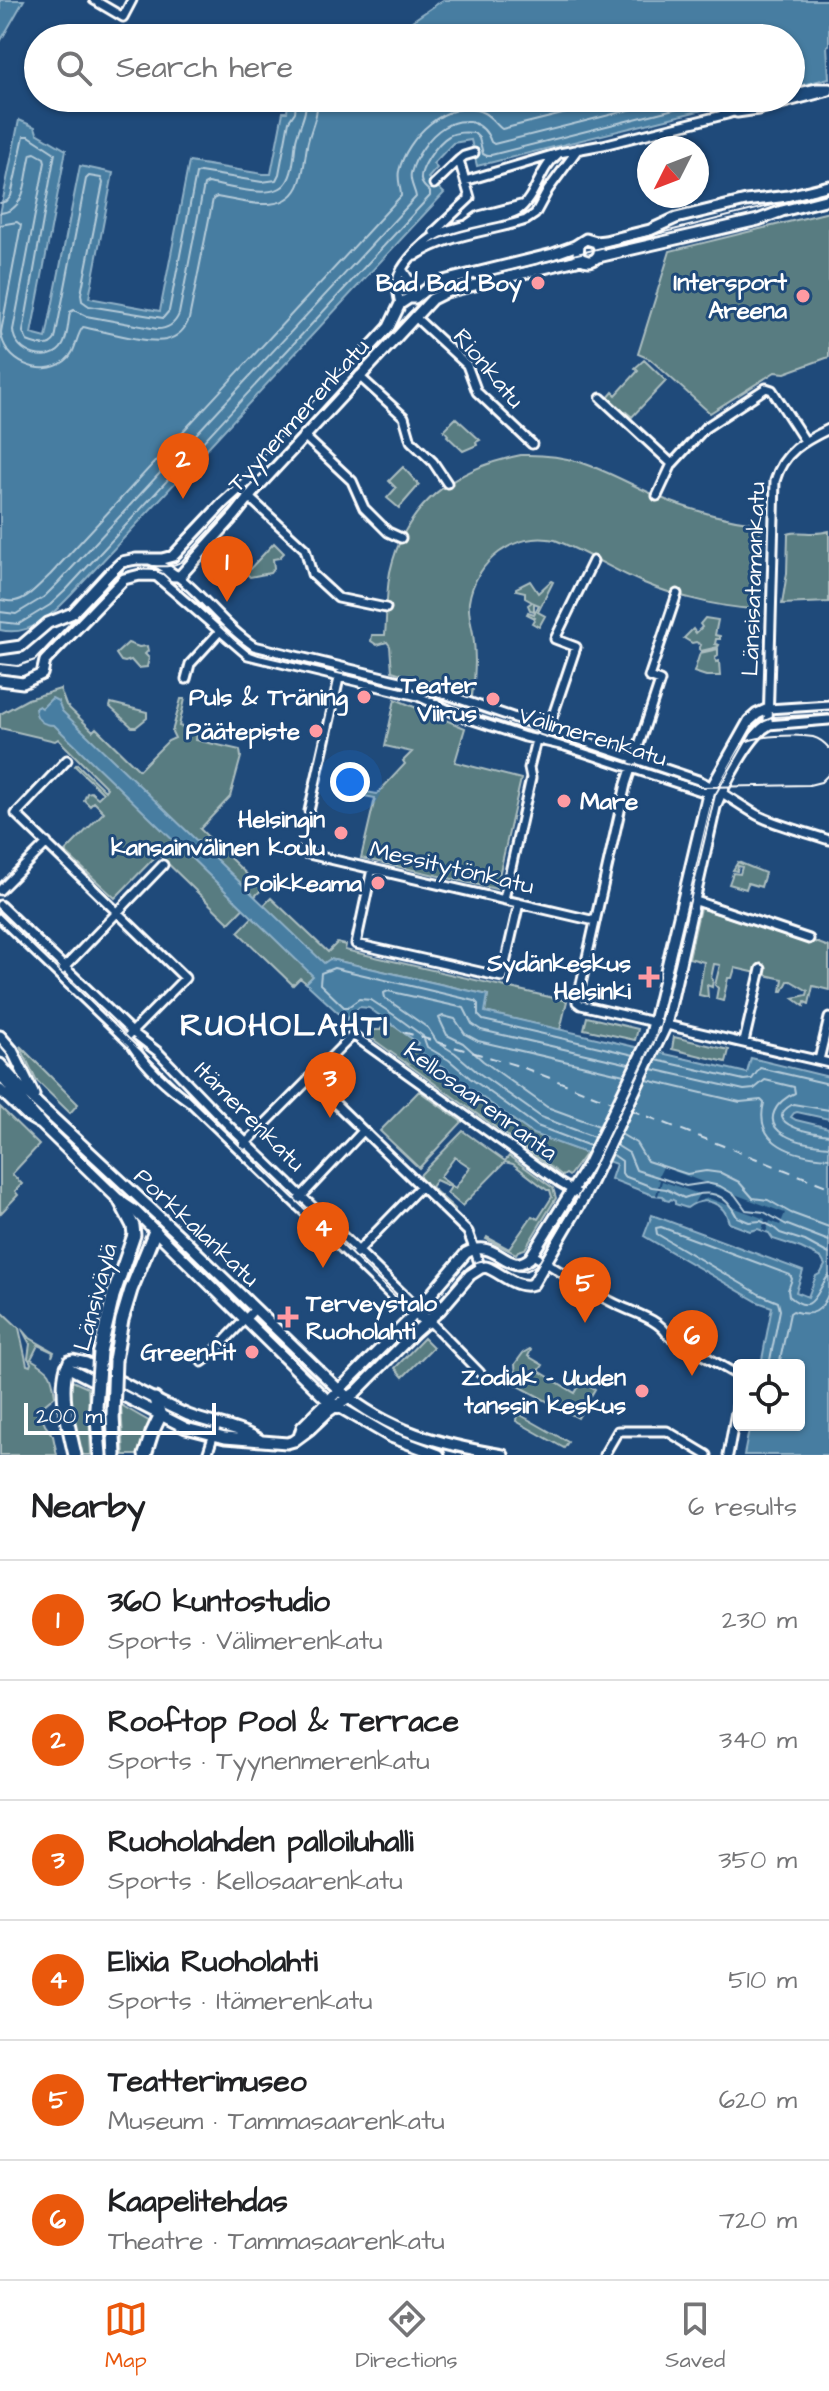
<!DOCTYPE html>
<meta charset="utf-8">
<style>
:root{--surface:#fff;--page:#f6f6f6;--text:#202124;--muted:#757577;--line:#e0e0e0;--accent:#ea580c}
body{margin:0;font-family:"Architects Daughter",sans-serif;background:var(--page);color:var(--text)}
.controls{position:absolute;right:24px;bottom:24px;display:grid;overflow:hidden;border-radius:8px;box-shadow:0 2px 6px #0004}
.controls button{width:72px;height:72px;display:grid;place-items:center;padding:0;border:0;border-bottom:2px solid var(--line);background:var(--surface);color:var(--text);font:40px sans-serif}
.compass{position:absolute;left:637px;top:136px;width:72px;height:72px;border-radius:50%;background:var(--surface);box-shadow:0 2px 6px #0004;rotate:228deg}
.scale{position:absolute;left:24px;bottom:20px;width:192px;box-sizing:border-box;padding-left:8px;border:4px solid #fff;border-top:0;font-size:22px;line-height:28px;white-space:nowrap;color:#fff;-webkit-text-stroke:6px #1f4a7a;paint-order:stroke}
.you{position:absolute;left:350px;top:782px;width:28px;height:28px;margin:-20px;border:6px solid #fff;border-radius:50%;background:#1a73e8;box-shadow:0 0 0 12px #1a73e833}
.badge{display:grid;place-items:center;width:52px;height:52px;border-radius:50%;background:var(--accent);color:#fff;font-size:26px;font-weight:700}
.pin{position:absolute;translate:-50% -66px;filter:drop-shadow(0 2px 4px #0008)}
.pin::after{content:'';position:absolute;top:42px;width:28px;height:24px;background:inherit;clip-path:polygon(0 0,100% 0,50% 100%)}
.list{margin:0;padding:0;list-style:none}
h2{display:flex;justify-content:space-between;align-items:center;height:104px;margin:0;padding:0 32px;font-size:34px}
h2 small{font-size:26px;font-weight:400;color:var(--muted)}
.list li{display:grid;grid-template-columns:52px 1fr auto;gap:24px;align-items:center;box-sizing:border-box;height:120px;padding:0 32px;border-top:2px solid var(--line)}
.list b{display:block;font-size:30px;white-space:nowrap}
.list p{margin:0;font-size:26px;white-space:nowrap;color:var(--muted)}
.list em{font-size:26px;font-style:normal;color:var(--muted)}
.icon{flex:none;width:44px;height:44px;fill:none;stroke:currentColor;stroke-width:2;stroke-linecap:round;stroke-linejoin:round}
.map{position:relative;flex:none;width:829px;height:1455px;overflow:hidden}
.search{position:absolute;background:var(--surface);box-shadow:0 2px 6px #0004;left:24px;right:24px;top:24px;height:88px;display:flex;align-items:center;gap:20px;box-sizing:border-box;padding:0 28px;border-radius:44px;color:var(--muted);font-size:30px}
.sheet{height:824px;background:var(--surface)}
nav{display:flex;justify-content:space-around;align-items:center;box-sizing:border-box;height:112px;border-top:2px solid var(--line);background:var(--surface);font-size:22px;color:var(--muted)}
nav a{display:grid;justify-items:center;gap:4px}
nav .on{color:var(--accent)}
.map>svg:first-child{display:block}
.green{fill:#587c81;stroke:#acbec0;stroke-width:2;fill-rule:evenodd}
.water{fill:#467da1;stroke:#90b1c7;stroke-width:2}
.pier{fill:#1f4a7a}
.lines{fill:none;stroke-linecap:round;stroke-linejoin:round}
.shore{stroke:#b5cbd9;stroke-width:2}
.ferry{stroke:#d1dee8;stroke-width:2;stroke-dasharray:10 8;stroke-linecap:butt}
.minor-casing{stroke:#fff;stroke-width:13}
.major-casing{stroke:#fff;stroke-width:15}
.highway-casing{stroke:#fff;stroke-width:17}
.minor{stroke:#1f4a7a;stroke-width:7}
.major{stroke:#1f4a7a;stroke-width:9}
.highway{stroke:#1f4a7a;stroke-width:11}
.tram{stroke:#fff;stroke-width:2}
.highway-bridge-casing{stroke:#fff;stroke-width:17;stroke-linecap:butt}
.highway-bridge{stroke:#1f4a7a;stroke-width:11}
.poi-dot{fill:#ff9aa2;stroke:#1f4a7a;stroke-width:3}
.labels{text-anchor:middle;stroke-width:6;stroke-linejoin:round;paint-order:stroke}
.poi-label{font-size:24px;font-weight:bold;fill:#fff;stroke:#1f4a7a;text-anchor:end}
.street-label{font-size:24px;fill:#fff;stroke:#1f4a7a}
.district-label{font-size:32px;font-weight:bold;letter-spacing:2px;fill:#fff;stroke:#1f4a7a}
</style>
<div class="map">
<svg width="829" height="1455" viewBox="0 0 829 1455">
<rect width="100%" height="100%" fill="#1f4a7a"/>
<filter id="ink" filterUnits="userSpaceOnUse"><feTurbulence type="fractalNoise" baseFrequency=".0125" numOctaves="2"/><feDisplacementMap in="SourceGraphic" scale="16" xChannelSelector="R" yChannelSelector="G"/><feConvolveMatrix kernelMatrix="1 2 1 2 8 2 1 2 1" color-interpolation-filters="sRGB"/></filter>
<g filter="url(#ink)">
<path class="green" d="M829,212V357L785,373L775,372L710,413L650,359L638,354L670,251Z
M644,360L666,381L632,417L626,412L623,414L607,399L613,392L616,395L638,371L635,368Z
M456,418L480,440L476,442L477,445L463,451L447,436L448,435L444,430Z
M521,455C585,453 611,477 666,500C697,512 728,520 761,524L758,554L759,609C727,609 674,596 644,583C614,571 586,552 555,540C515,531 475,561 469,602C468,611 471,624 473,633C476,655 476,674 472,696L392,671L390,646L387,642L377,645L371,641L372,635H385C387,614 386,593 390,572C405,504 455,468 521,455Z
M403,467L419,485L399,508L387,498L396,488L389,481Z
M829,531V602L782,604L787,573L788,534C800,530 813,536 829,531Z
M274,543L284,553L279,558L273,559L274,568L270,573L250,577L246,573Z
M530,581L538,593L551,581L553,582L538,612L545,616L539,627L532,623L535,618L527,614L528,612L534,614L539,605L534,603V611L530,610L528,605L532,602L525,598V592L516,590V588Z
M705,618L718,620L715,635L720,636V639H716L715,644L719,645L718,647L701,651L699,649L701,645L696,642L692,643L684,638L693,629L696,633L702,627L700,624Z
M128,643L139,647L147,646L148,651L145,654L149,658L147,667L138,668L131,660L125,662L121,661L116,654Z
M718,649V656L715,658L716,662L719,661L720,676H706L694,672L700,653Z
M60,689L66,705L93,731L96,728L139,770L168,741L175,738L172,732L181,699H185L179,726L197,731L196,740L240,750L241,757L230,797L200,829L262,889L229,923L158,854L115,898L65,852L104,812L94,802L90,806L84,800L87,793L91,792L98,798L103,793L75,766L77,764L105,791L107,788L58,739L55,741L0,728V714L28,699Z
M395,699L465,728L455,762L521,779L496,889L361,858L375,798L354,794L355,790L377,794L405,764L403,761L412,752L385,746Z
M111,703L147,712V718L136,727H132L110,707Z
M738,862L765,873L761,887L748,883L746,889L729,884L733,873L740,874L742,867L738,866L737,871L733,870Z
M271,898L328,952L337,943L346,945L345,950L567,1001L560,1030L484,1012L488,995L330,959L306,983L300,978L293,985L238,932Z
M700,908L797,940L812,943L813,941L829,947V990L813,986L809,1004L805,1002L804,1006L793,998L807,995L808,991L791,981H788L783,991H781L783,979L735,968L732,978H728L723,1001L716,999L718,988L715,985L720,965L714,964L711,978L713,980L712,987L707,985L708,997L699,995L704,962L689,958Z
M587,1017L638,1029L635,1040L584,1029Z
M387,1021L418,1043L465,1085L533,1133L586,1153L569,1176L566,1174L563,1176L367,1035L372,1030H380Z
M674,1037L729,1050L726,1062L672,1049Z
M20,1046L78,1104L70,1113L36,1080Z
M419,1091L462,1122L419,1168L380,1131Z
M0,1107L39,1145L12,1174L22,1184L15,1191L18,1195L0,1214Z
M463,1131L505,1161L509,1156L553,1188L556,1198L525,1249L518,1251L516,1254L486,1239L487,1237L509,1249L532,1216L538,1219L552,1197L550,1190H547L513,1164L505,1162L462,1206L447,1193L451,1187L436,1180L431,1187L455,1209V1214L419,1179L421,1174ZM455,1157L470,1167L455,1188L440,1177Z
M0,1310L19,1328L27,1365L30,1366L31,1363L28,1358L30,1344L22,1329L30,1338L54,1352L52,1357L53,1352L38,1345L31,1359C51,1371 52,1372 55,1396L37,1411V1416H42L45,1425L53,1436L57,1455H0Z
M424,1338L433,1347L403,1377L395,1368Z
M530,1349L531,1350L528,1356L543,1365L539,1371L575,1393L582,1381L595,1389L578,1418L517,1385L515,1364L523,1353Z
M70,1380L88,1388L91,1455H79L68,1392Z
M121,1405L152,1423L145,1438L141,1455H124Z
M517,1413L568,1442L564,1448L516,1421Z"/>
<path class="water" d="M0,0H24L0,42Z
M443,0H829V45L827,46L829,78L791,88V38H371L381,31L387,38Z
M298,98H751L477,166L471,140L453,143L433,164L437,168L428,178L444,193L71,595C51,616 30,637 0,630V214L19,120L35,127L37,133L66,150L31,334L46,338L80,166L113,173L89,298L160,311L189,162L263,174H271L283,112H287L288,103H284V100Z
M52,698L58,701L62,711L324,963L330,959L488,995L485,1012L747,1073L751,1058L829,1077V1119L797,1112L794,1113L791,1117L796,1120L829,1128V1455H744L750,1425H799V1365H761L772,1307L758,1302L644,1236L652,1215L803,1271L796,1292L808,1297L816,1276L821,1273L825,1265L821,1258L801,1248L773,1239L769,1233L758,1229L750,1231L729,1223C725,1202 704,1195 687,1208L675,1204V1201L671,1199L669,1201L665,1200L663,1196L652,1195L611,1179L616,1164L533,1134L465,1085L443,1066L441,1067L415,1048L418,1043L369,1008L359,1007L346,1020L306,983L313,976L54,725C42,725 36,720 35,708L39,706L42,708Z"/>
<path class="pier" d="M638,1043L663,1049L607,1165L584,1157Z
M663,1167L785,1213L780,1225L770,1221L766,1232L762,1230L765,1219L708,1198L694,1203L699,1194L662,1181L658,1196L656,1195L660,1180L657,1179Z"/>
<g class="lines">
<path class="shore" d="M0,203L7,201L11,196L24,136H29L55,153L23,332L27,341C37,345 49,349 55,339L86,179L89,176L101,178L103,183L81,294L82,301L89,306L163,318L169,311L196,174L200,172L262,182L276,180L279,174L289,121L295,112L296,104L293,98
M0,213C28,211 25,175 31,154L35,153L44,158L45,162L13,330C14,354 51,366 63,345C68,336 68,323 70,312L74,310L86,316L157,329C168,329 175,324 179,314L204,185L208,183C226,186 274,201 286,183C294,173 294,153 296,140C299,125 308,114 305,98
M0,225L17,222L21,225L1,332C3,361 41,379 65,361C77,352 75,337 83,327C103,331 148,344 166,340C178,337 185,330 189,319L213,199L217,197C243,201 288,217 300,182C304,171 305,158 307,146C310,129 319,116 317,98
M0,600C5,600 10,602 15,601C28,599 41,583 50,575L401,196C401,188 397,179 399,171C406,139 448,95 484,113C492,117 496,125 502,129L627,98
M0,612L16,614L44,597L58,583L416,197C415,189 409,182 411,173C415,157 429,136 444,127C463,116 484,121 491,142L494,144L677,98
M0,622L19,624L50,605L66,590L430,196V192C427,189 424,187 422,183C416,172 438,142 449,136C455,132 467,132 474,133L479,138L483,154L487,156L718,98
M656,1060L744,1080L752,1079L760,1068L829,1084
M652,1069L744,1090L754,1089L765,1080L794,1087L795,1093C777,1100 761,1122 785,1135C797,1142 816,1145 829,1146
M647,1080L740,1102L761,1100L764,1103C753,1145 796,1156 829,1158
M829,1110L793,1104C758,1124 816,1134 829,1135
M599,1126L547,1107L483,1061L463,1043L447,1035L439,1018L443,1016L455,1019L465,1034L478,1041L624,1075
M621,1134L636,1143L647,1161L687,1174L706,1171L721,1173L739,1182L753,1198L768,1200L791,1213L829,1227
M594,1137L541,1117L476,1071L455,1053L437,1042L428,1028L385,998L384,993L388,991L464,1008L472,1024L481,1030L629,1064
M616,1145L629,1153L636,1170L686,1186L706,1183L720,1186L735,1195L746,1210L764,1212L785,1224L829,1241
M590,1146L537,1126L470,1078L449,1060L427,1047L423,1036L394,1015L371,1000L359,999L348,1007H344L320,984L321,973L334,968L475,1001L478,1004V1015L483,1020L634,1055
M612,1154L622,1161V1173L624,1176L652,1187L666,1189L684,1198C709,1189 725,1192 737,1217L749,1222L761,1221L773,1227L780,1233L805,1241L829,1254
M769,1365L780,1310L778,1302L759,1294L657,1234L656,1228L661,1227L790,1275L792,1279L788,1290L789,1296C814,1318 816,1291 829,1275
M779,1365L790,1313L793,1311C813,1318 822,1311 829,1292"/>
<path class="ferry" d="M403,1032L519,1066L614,1103
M631,1110L829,1187"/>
<g class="minor-casing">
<path id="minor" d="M94,0L123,17L132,0
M791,94L817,88H829
M737,113L758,110L829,91
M465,181L559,153L603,145L727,114L776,98
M434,184L459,160
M469,223L479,216L521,205
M434,232L470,198L459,160L464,156L474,153
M415,256C448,234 489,232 526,220L535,214L548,190L578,149
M402,269L411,283L415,298
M400,304C395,282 395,276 410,258C434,229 452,229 487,220C497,218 508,216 517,211C536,198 539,169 557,155
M415,317L467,365L477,392L532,444
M359,376L404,417L411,441L433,462L447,483
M601,398L672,464
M829,429C804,441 783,452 775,481L768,725L829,720
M303,435L352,481L364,508L388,532L401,538
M240,489L305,549L312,574L338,598L386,608
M657,496L672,464L705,428L766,388L772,390L805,441
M152,561C195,580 217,622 254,646L421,686L698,780C718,789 734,801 752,812C770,824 807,832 829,840
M157,577L248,655L418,696L464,717L525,737L565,746L710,794
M677,594L649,677L660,681L626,784L577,1002L581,1005L829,1063
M186,679L190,664L221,630
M768,709L829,705
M67,760L16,814L185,978L129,1035
M309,811L340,674
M300,852L595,921
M372,869L356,944L502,977L519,903
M0,890L47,843
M504,899L529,787L531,778L529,768L536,740L548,730L576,647L555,639L593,561
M690,899L809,939
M0,905L132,1032L158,1052L228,1125L408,1299L480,1373
M0,918L132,1045C147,1068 168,1087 190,1102L402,1306L427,1324
M62,970L163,865
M744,1042L761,969
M819,1060L829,1018
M309,1078L468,1232L481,1268
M244,1145L353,1035L560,1183L584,1197
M299,1199L363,1131
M356,1253L421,1186
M533,1255C562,1272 590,1292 620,1306C637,1314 658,1319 668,1335L739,1376
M202,1362L209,1357L255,1309
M207,1455L217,1425
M604,1455L618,1431H667L707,1455
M728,1455L739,1396"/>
</g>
<g class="major-casing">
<path id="major" d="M579,244L578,256C590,268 606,256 596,242
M598,257L758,220L782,211L829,199
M0,649L21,646L48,623L73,613L110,573L122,562L136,559H162L173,556L223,503L245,483L389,327L400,304L409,298H415L435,283L553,254L575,246L586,239L596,242L605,241L650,230L676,218L746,201L788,196L829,186
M0,680L23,683L42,674L45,661L124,579L140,575L180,576L235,515L254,491L432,299L446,292L581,259
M0,1036L12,1050L34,1095
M0,1064L22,1089L179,1235L339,1390C390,1432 439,1444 503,1455
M0,1075L42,1125L120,1201L135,1211L327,1400L391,1437L439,1455
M0,1090L27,1116L39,1123
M299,1437L302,1427L409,1320L466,1253C497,1236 506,1277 530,1258L589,1163L651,1034L708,794L749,721L757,714L768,709
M260,1440C239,1427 211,1424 188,1415C153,1400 120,1381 86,1363L73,1360L69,1361L67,1367L186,1428L225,1438L287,1443L294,1441L309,1430L329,1411L356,1392L415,1332L440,1310L470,1275L481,1268L486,1267C502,1273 517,1290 533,1284L584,1197L666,1025L715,807C723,786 749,735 768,725"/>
</g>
<g class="highway-casing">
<path id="highway" d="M100,1352L113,1296L134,1235L133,1226L120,1201
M115,1360L122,1320L131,1290L155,1231
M67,1367C59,1394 69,1428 75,1455
M96,1407L100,1455
M113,1415L115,1455
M145,1455L152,1433L160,1416L155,1399"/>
</g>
<use href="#minor" class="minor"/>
<use href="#major" class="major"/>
<use href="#highway" class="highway"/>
<path class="tram" d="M149,568L163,574L236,641L248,651L259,655L416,691L466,711L703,787L809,785L821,782L829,774
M0,664L18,666L35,660L123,568C143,560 164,573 182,561L410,312L433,290L829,191
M742,744C755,735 797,734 813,737C820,739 824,742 829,748
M0,914L403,1304C437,1326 448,1280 471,1265C495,1248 516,1289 540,1261L586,1182L659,1032L715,795L751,733L760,723L774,717L829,714"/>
<g class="highway-bridge-casing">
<path id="highway-bridge" d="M96,1407L100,1352
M113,1415L115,1360"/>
</g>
<use href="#highway-bridge" class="highway-bridge"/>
</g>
</g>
<g class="poi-dot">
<circle cx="538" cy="283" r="8"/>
<circle cx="803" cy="296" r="8"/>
<circle cx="364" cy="697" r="8"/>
<circle cx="493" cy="699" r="8"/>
<circle cx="316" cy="731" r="8"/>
<circle cx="564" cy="801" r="8"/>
<circle cx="341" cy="833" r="8"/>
<circle cx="378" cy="883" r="8"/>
<path d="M645 965h8v8h8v8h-8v8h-8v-8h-8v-8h8z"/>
<path d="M284 1305h8v8h8v8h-8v8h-8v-8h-8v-8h8z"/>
<circle cx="252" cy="1352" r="8"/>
<circle cx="642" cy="1391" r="8"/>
</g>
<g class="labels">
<g class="poi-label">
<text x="787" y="290">Intersport<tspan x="787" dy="28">Areena</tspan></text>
<text x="522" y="291">Bad Bad Boy</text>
<text x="477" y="693">Teater<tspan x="477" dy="28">Viirus</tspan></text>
<text x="348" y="705">Puls &amp; Träning</text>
<text x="300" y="739">Päätepiste</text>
<text x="580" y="809" text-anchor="start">Mare</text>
<text x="325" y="827">Helsingin<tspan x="325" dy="28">kansainvälinen koulu</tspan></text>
<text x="362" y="891">Poikkeama</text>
<text x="631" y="971">Sydänkeskus<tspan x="631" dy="28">Helsinki</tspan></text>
<text x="306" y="1311" text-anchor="start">Terveystalo<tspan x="306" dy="28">Ruoholahti</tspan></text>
<text x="236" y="1360">Greenfit</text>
<text x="626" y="1385">Zodiak - Uuden<tspan x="626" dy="28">tanssin keskus</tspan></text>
</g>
<g class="street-label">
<text transform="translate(489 368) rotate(50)" y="8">Rionkatu</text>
<text transform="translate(298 415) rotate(-48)" y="8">Tyynenmerenkatu</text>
<text transform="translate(753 579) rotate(-88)" y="8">Länsisatamankatu</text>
<text transform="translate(593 736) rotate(17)" y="8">Välimerenkatu</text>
<text transform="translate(452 867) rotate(13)" y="8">Messitytönkatu</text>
<text transform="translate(481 1101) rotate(36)" y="8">Kellosaarenranta</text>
<text transform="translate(250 1116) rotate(45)" y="8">Itämerenkatu</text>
<text transform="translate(197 1227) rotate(43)" y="8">Porkkalankatu</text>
<text transform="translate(95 1297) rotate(-75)" y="8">Länsiväylä</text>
</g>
<g class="district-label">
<text x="285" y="1035">RUOHOLAHTI</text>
</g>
</g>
</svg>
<div class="controls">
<button><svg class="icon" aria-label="locate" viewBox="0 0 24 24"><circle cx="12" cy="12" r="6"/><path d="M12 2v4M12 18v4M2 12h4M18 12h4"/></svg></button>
</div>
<svg class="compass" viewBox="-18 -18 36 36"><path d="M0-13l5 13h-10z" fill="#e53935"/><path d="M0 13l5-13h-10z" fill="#757577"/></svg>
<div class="scale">200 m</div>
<div class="you"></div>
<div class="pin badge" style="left:227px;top:602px">1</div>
<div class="pin badge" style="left:183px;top:499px">2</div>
<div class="pin badge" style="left:330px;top:1118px">3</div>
<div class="pin badge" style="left:323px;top:1268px">4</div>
<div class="pin badge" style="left:585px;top:1323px">5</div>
<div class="pin badge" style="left:692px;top:1376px">6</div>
<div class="search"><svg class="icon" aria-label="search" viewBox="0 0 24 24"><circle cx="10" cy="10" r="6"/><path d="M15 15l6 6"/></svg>Search here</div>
</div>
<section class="sheet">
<h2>Nearby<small>6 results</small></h2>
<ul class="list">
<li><span class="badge">1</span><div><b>360 kuntostudio</b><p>Sports · Välimerenkatu</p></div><em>230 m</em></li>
<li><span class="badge">2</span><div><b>Rooftop Pool &amp; Terrace</b><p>Sports · Tyynenmerenkatu</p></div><em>340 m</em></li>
<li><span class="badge">3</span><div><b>Ruoholahden palloiluhalli</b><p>Sports · Kellosaarenkatu</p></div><em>350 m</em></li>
<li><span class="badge">4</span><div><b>Elixia Ruoholahti</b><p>Sports · Itämerenkatu</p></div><em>510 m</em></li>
<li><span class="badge">5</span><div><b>Teatterimuseo</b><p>Museum · Tammasaarenkatu</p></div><em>620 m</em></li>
<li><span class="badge">6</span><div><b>Kaapelitehdas</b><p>Theatre · Tammasaarenkatu</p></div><em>720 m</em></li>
</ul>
</section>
<nav>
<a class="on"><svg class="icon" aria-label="map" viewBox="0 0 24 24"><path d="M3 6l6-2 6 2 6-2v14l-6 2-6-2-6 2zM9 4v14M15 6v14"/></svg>Map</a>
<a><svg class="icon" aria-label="directions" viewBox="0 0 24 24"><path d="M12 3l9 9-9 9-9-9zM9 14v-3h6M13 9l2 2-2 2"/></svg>Directions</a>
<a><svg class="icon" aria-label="saved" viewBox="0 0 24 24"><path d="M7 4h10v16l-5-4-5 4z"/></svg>Saved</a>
</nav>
